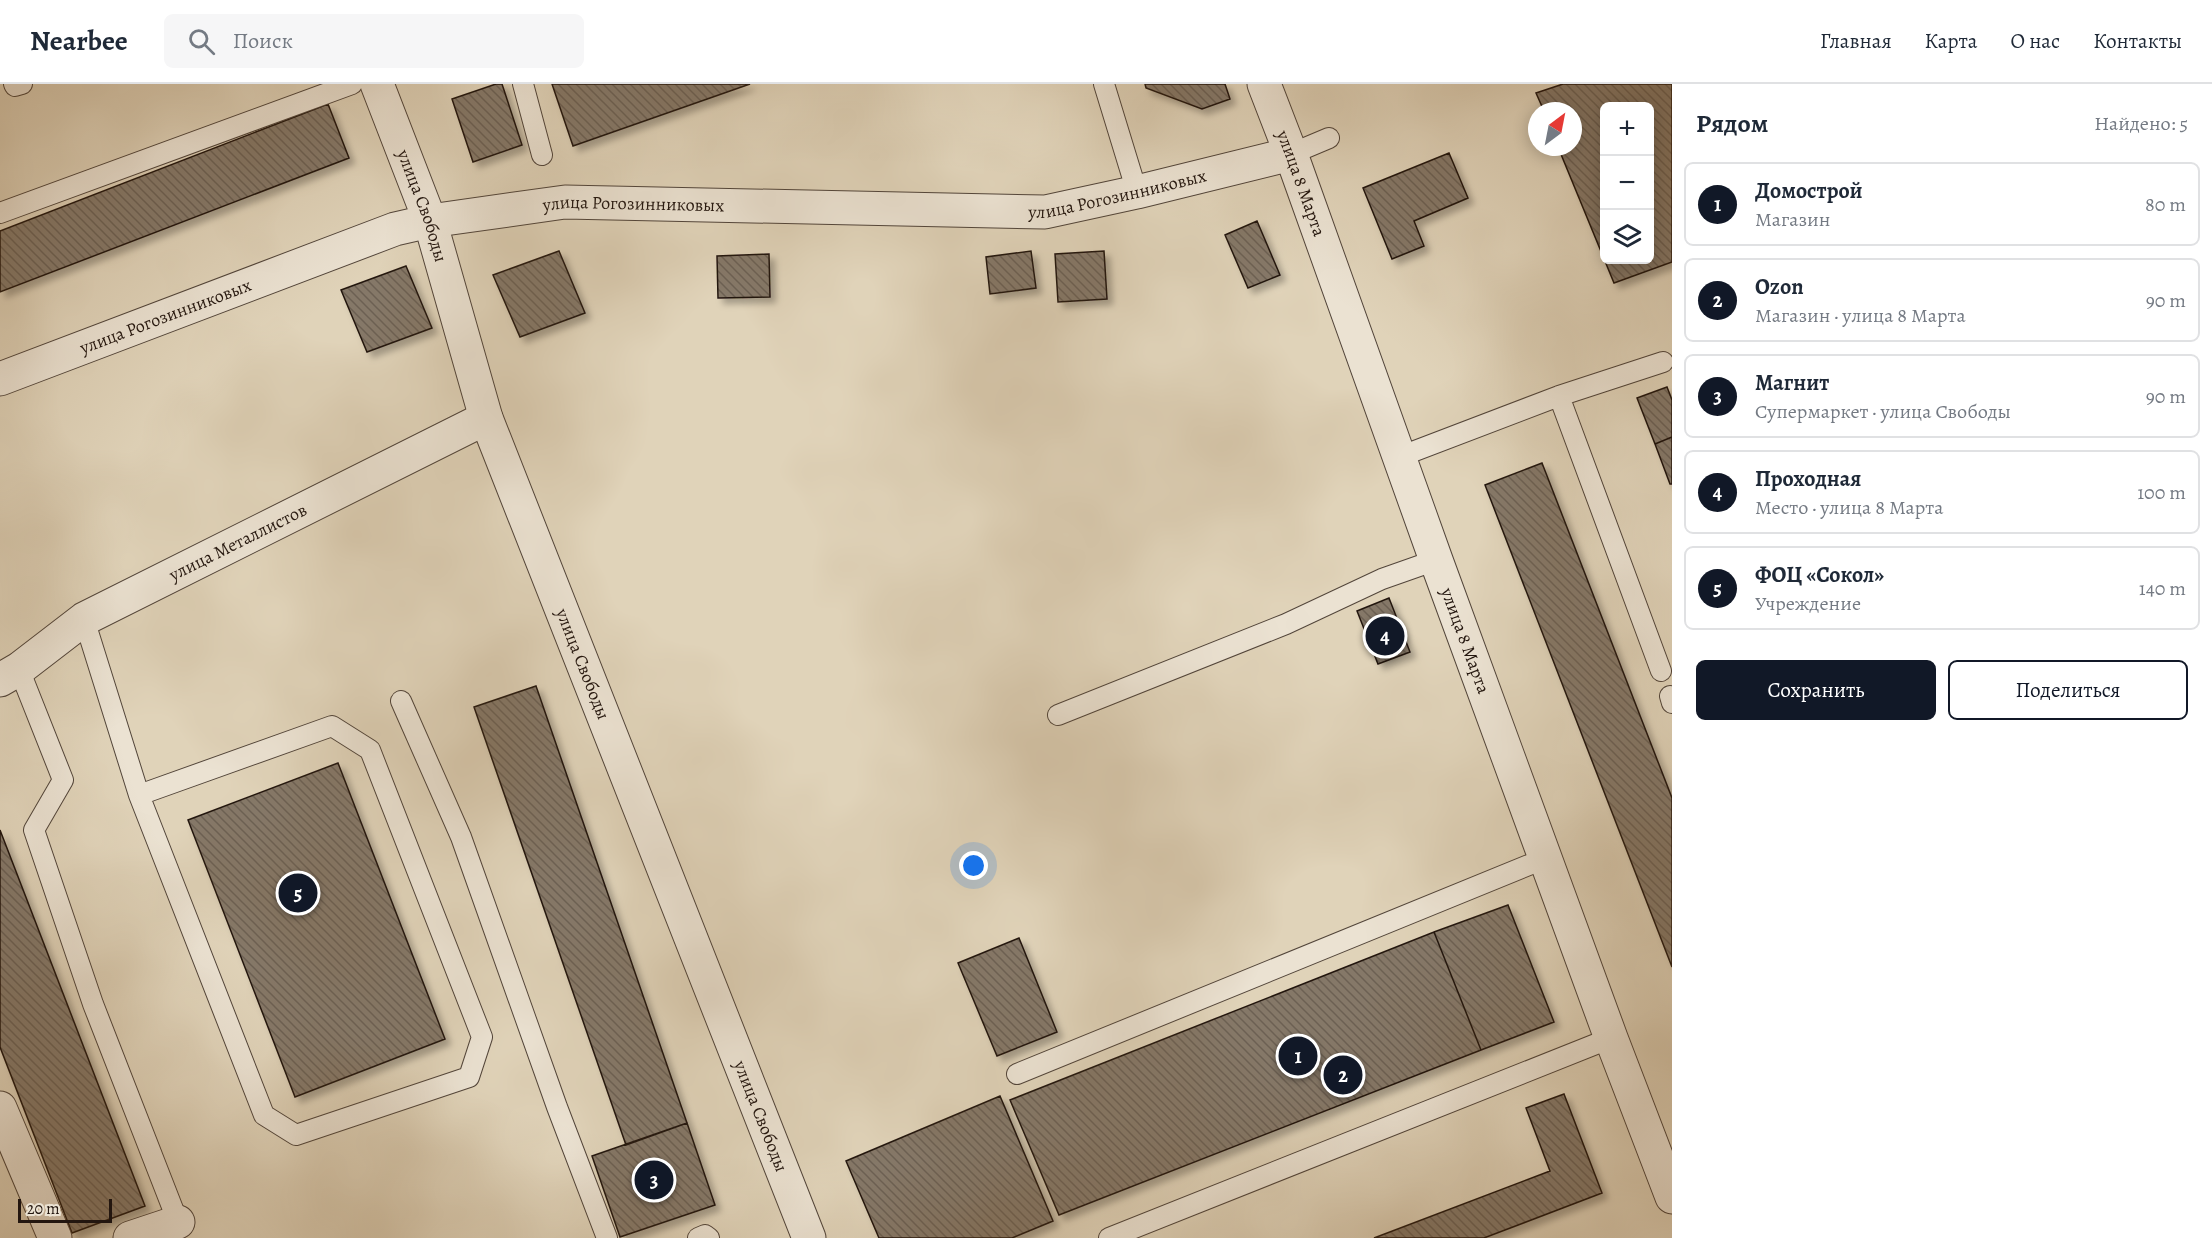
<!DOCTYPE html>
<html lang="ru">
<meta charset="utf-8">
<style>
:root{--surface:#fff;--page:#f6f6f7;--text:#1f2937;--muted:#747a83;--line:#e0e1e3;--accent:#111827}
body{margin:0;font-family:Alegreya,serif;background:var(--page);color:var(--text)}
.controls{position:absolute;right:18px;top:18px;display:grid;overflow:hidden;border-radius:9px;box-shadow:0 3px 15px #0003}
.controls button{width:54px;height:54px;display:grid;place-items:center;padding:0;border:0;border-bottom:2px solid var(--line);background:var(--surface);color:var(--text);font:30px sans-serif}
.compass{position:absolute;left:1528px;top:18px;width:54px;height:54px;border-radius:50%;background:var(--surface);box-shadow:0 3px 15px #0003;rotate:32deg}
.scale{position:absolute;left:18px;bottom:15px;width:94px;box-sizing:border-box;padding-left:6px;border:3px solid #23160f;border-top:0;font-size:16px;line-height:21px;white-space:nowrap;color:#23160f;-webkit-text-stroke:4px #ebe2d2;paint-order:stroke}
.you{position:absolute;left:974px;top:782px;width:21px;height:21px;margin:-15px;border:4px solid #fff;border-radius:50%;background:#1a73e8;box-shadow:0 0 0 9px #1a73e833}
.badge{display:grid;place-items:center;width:39px;height:39px;border-radius:50%;background:var(--accent);color:#fff;font-size:20px;font-weight:700}
.pin{position:absolute;translate:-50% -50%;border:3px solid #fff;box-shadow:0 2px 6px #0006}
.list{margin:0;padding:0;list-style:none}
h2{display:flex;justify-content:space-between;align-items:center;height:78px;margin:0;padding:0 24px;font-size:26px}
h2 small{font-size:20px;font-weight:400;color:var(--muted)}
.list li{display:grid;grid-template-columns:39px 1fr auto;gap:18px;align-items:center;box-sizing:border-box;height:84px;margin:0 12px 12px;padding:0 12px;border:2px solid var(--line);border-radius:9px}
.list b{display:block;font-size:22px;white-space:nowrap}
.list p{margin:0;font-size:20px;white-space:nowrap;color:var(--muted)}
.list em{font-size:20px;font-style:normal;color:var(--muted)}
.actions{display:flex;gap:12px;padding:18px 24px}
.actions a{flex:1;padding:14px 0;border:2px solid var(--accent);border-radius:9px;text-align:center;font-size:21px;color:var(--accent)}
.actions .main{background:var(--accent);color:#fff}
.icon{flex:none;width:33px;height:33px;fill:none;stroke:currentColor;stroke-width:2;stroke-linecap:round;stroke-linejoin:round}
.map{position:relative;flex:none;width:1672px;height:1154px;overflow:hidden}
header{display:flex;align-items:center;gap:36px;box-sizing:border-box;height:84px;padding:0 30px;background:var(--surface);border-bottom:2px solid var(--line)}
header strong{font-size:28px}
nav{display:flex;gap:33px;margin-inline-start:auto;font-size:21px}
.search{width:420px;height:54px;background:var(--page);display:flex;align-items:center;gap:15px;box-sizing:border-box;padding:0 21px;border-radius:9px;color:var(--muted);font-size:22px}
main{display:flex}
aside{flex:1;background:var(--surface)}
.map>svg:first-child{display:block}
.building{fill:url(#building-back-hatch);stroke:#23160f;stroke-width:1.5;fill-rule:evenodd;filter:url(#shadow)}
.lines{fill:none;stroke-linecap:round;stroke-linejoin:round}
.lane-casing{stroke:#52453a;stroke-width:22}
.street-casing{stroke:#52453a;stroke-width:35}
.lane{stroke:#ebe2d2;stroke-width:20}
.street{stroke:#ebe2d2;stroke-width:33}
.labels{text-anchor:middle;stroke-width:5;stroke-linejoin:round;paint-order:stroke}
.street-label{font-size:18px;fill:#23160f;stroke:#ebe2d2}
</style>
<header>
<strong>Nearbee</strong>
<div class="search"><svg class="icon" aria-label="search" viewBox="0 0 24 24"><circle cx="10" cy="10" r="6"/><path d="M15 15l6 6"/></svg>Поиск</div>
<nav><a>Главная</a><a>Карта</a><a>О нас</a><a>Контакты</a></nav>
</header>
<main>
<div class="map">
<svg width="1672" height="1154" viewBox="0 0 1672 1154">
<defs>
<pattern id="building-back-hatch" width="6" height="6" patternUnits="userSpaceOnUse" patternTransform="scale(1.5)"><rect width="6" height="6" fill="#857867"/><path d="M-1 5l2 2M0 0l6 6M5-1l2 2" fill="none" stroke="#6c6153"/></pattern>
<filter id="shadow"><feDropShadow dx="5.5" dy="5.5" stdDeviation="3" flood-color="#0004"/></filter>
</defs>
<rect width="100%" height="100%" fill="#e0d3b9"/>
<filter id="stains"><feTurbulence type="fractalNoise" baseFrequency=".00333" numOctaves="4"/><feColorMatrix values="0 0 0 0 .2 0 0 0 0 .09 0 0 0 0 .02 0 0 0 .5 -.17"/></filter>
<radialGradient id="worn" r=".72"><stop offset=".6" stop-color="#630" stop-opacity="0"/><stop offset="1" stop-color="#630" stop-opacity=".3"/></radialGradient>
<path class="building" d="M496,0H502L522,61L473,78L452,15Z
M552,0H750L573,62Z
M1145,0H1225L1230,15L1202,25L1146,4Z
M1563,0H1672V178L1614,199L1558,63H1573V27H1544L1536,9ZM1604,22H1650V176H1604Z
M328,20L349,74L0,208V147Z
M1449,69L1468,114L1414,137L1424,162L1392,175L1363,104Z
M1257,137L1280,191L1248,204L1225,151Z
M559,167L585,229L520,253L493,191Z
M1031,167L1036,204L990,210L986,173Z
M1104,167L1107,215L1058,218L1055,170Z
M769,170L770,213L718,214L717,172Z
M406,182L432,244L367,268L341,206Z
M1667,303L1672,316V353L1655,360L1637,314Z
M1672,353V400H1670L1655,360Z
M1542,379L1672,714V883L1485,401Z
M1389,514L1410,568L1378,580L1357,527Z
M536,602L687,1039L626,1061L474,623Z
M338,679L445,955L295,1013L188,736Z
M0,746L145,1122L72,1149L0,963Z
M1508,821L1554,938L1481,966L1434,848Z
M1434,848L1481,966L1059,1131L1010,1016Z
M1019,854L1057,948L997,972L958,879Z
M1564,1010L1602,1109L1484,1154H1374L1550,1087L1526,1024Z
M1000,1012L1053,1137L1012,1154H879L846,1077Z
M687,1039L715,1121L620,1153L592,1072Z"/>
<g class="lines">
<g class="lane-casing">
<path id="lane" d="M14,0L15,2L22,0
M523,0L542,71
M1104,0L1137,108
M1291,70L1329,54
M0,129L352,0
M1559,312L1661,587
M1399,373L1559,312L1663,278
M84,535L139,711L264,1031L296,1051L469,993L482,953L370,666L332,642L139,711
M19,585L63,696L34,746L93,920L178,1138
M1670,612L1672,619
M401,617L461,753L557,1023L607,1154
M1058,631L1286,540L1382,495L1436,476
M1017,990L1546,774
M698,1154L705,1151L709,1154
M1109,1154L1611,954"/>
</g>
<g class="street-casing">
<g id="street">
<path id="s1" d="M377,0L430,137L486,334L809,1154"/>
<path id="s2" d="M1264,0L1291,70L1436,476L1611,954L1672,1113"/>
<path id="s3" d="M0,295L395,145L430,137L565,118L1045,128L1137,108L1291,70"/>
<path id="s4" d="M0,596L19,585L84,535L486,334"/>
<path d="M0,1024L55,1154"/>
<path d="M130,1154L178,1138"/>
</g>
</g>
<use href="#lane" class="lane"/>
<use href="#street" class="street"/>
</g>
<g class="labels">
<g class="street-label">
<text dy="6" stroke="none"><textPath href="#s2" startOffset="106">улица 8 Марта</textPath></text>
<text dy="6" stroke="none"><textPath href="#s3" startOffset="1149">улица Рогозинниковых</textPath></text>
<text dy="6" stroke="none"><textPath href="#s1" startOffset="130">улица Свободы</textPath></text>
<text dy="6" stroke="none"><textPath href="#s3" startOffset="663">улица Рогозинниковых</textPath></text>
<text dy="6" stroke="none"><textPath href="#s3" startOffset="177">улица Рогозинниковых</textPath></text>
<text dy="6" stroke="none"><textPath href="#s4" startOffset="276">улица Металлистов</textPath></text>
<text dy="6" stroke="none"><textPath href="#s2" startOffset="592">улица 8 Марта</textPath></text>
<text dy="6" stroke="none"><textPath href="#s1" startOffset="616">улица Свободы</textPath></text>
<text dy="6" stroke="none"><textPath href="#s1" startOffset="1102">улица Свободы</textPath></text>
</g>
</g>
<rect width="100%" height="100%" filter="url(#stains)"/>
<rect width="100%" height="100%" fill="url(#worn)"/>
</svg>
<div class="controls">
<button>+</button>
<button>−</button>
<button><svg class="icon" aria-label="layers" viewBox="0 0 24 24"><path d="M12 4l9 5-9 5-9-5zM3 14l9 5 9-5"/></svg></button>
</div>
<svg class="compass" viewBox="-18 -18 36 36"><path d="M0-13l5 13h-10z" fill="#e53935"/><path d="M0 13l5-13h-10z" fill="#747a83"/></svg>
<div class="scale">20 m</div>
<div class="you"></div>
<div class="pin badge" style="left:1298px;top:972px">1</div>
<div class="pin badge" style="left:1343px;top:991px">2</div>
<div class="pin badge" style="left:654px;top:1096px">3</div>
<div class="pin badge" style="left:1385px;top:552px">4</div>
<div class="pin badge" style="left:298px;top:809px">5</div>
</div>
<aside>
<h2>Рядом<small>Найдено: 5</small></h2>
<ul class="list">
<li><span class="badge">1</span><div><b>Домострой</b><p>Магазин</p></div><em>80 m</em></li>
<li><span class="badge">2</span><div><b>Ozon</b><p>Магазин · улица 8 Марта</p></div><em>90 m</em></li>
<li><span class="badge">3</span><div><b>Магнит</b><p>Супермаркет · улица Свободы</p></div><em>90 m</em></li>
<li><span class="badge">4</span><div><b>Проходная</b><p>Место · улица 8 Марта</p></div><em>100 m</em></li>
<li><span class="badge">5</span><div><b>ФОЦ «Сокол»</b><p>Учреждение</p></div><em>140 m</em></li>
</ul>
<div class="actions"><a class="main">Сохранить</a><a>Поделиться</a></div>
</aside>
</main>
